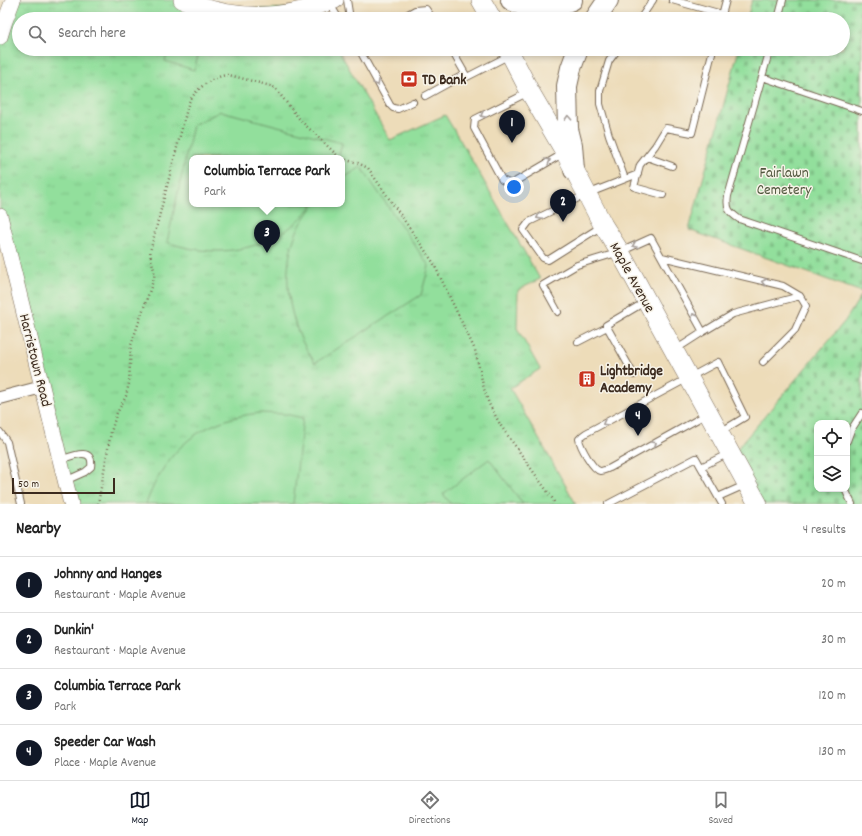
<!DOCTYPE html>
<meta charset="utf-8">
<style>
:root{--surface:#fff;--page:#f6f6f6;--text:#222;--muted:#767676;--line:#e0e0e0;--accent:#111827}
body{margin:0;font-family:Dekko,sans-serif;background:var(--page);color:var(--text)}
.controls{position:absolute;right:12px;bottom:12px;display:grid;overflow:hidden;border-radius:8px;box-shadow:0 2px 6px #0003}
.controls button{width:36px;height:36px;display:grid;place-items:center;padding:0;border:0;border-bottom:1px solid var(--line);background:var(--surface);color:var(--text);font:20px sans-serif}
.scale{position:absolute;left:12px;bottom:10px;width:103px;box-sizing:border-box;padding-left:4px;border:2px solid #3b2a1e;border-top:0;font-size:11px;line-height:14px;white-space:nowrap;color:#3b2a1e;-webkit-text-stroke:3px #f7f3e8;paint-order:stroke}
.you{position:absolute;left:514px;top:187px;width:14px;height:14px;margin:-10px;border:3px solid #fff;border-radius:50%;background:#1a73e8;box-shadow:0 0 0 6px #1a73e833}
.badge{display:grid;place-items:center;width:26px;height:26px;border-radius:50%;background:var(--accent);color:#fff;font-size:13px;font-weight:700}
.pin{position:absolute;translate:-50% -33px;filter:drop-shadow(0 1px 2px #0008)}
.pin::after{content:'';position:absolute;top:21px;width:14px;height:12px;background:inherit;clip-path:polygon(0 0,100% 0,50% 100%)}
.popup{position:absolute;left:189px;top:155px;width:156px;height:52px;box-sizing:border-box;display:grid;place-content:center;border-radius:8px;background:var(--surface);filter:drop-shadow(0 1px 3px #0005);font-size:13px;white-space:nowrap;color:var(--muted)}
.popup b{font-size:15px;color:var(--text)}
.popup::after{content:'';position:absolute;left:50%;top:100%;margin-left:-8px;border:8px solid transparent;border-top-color:var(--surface)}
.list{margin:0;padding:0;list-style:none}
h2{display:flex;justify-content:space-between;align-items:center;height:52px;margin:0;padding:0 16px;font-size:17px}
h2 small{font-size:13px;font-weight:400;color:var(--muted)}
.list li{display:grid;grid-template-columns:26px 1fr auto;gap:12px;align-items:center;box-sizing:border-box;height:56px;padding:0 16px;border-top:1px solid var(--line)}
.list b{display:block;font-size:15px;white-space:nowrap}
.list p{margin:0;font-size:13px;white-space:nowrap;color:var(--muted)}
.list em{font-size:13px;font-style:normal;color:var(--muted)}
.icon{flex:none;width:22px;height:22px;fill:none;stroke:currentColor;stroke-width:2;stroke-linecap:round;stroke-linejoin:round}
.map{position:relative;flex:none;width:862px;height:504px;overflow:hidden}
.search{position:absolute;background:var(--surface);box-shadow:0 2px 6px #0003;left:12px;right:12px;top:12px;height:44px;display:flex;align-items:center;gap:10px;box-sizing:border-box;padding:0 14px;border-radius:22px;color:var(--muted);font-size:15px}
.sheet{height:276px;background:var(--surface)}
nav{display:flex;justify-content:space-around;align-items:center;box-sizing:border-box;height:56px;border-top:1px solid var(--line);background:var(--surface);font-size:11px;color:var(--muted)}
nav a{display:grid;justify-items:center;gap:2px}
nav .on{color:var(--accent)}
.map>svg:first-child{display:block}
.grass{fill:url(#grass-tufts);stroke:#66845d;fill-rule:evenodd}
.cemetery{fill:url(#cemetery-stones);stroke:#66845d;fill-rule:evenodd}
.pitch{fill:#92df9c;stroke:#66845d}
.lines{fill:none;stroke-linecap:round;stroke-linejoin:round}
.service-casing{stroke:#796854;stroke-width:8}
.minor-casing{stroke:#796854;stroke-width:14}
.tertiary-casing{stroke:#796854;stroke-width:16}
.secondary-casing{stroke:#796854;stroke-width:18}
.primary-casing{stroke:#796854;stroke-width:20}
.trunk-casing{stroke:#796854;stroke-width:22}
.path{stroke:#796854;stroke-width:2.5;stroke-dasharray:1 3;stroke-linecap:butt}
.service{stroke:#fff;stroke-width:6}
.minor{stroke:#fff;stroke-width:12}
.tertiary{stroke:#fff;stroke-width:15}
.secondary{stroke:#fff;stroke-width:17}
.primary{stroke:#fff;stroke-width:19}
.trunk{stroke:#fff;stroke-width:20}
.oneway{stroke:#a79f9a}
.labels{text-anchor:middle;stroke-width:3;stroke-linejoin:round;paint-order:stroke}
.poi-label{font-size:15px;font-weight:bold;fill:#3b2a1e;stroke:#f7f3e8;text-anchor:start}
.park-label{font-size:15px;fill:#51573e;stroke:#f7f3e8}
.street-label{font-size:15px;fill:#3b2a1e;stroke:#f7f3e8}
</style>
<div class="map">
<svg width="862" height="504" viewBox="0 0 862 504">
<defs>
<pattern id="grass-tufts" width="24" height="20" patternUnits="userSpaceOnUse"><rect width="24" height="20" fill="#92df9c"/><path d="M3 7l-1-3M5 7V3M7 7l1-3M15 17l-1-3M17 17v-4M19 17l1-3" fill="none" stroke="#7fc086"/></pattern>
<pattern id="cemetery-stones" width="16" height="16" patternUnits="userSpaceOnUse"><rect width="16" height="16" fill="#92df9c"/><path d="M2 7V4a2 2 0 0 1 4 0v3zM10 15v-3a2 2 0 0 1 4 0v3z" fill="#7fc086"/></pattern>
</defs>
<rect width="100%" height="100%" fill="#f7f3e8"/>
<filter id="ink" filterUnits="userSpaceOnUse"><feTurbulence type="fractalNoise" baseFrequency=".025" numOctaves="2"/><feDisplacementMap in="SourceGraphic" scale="8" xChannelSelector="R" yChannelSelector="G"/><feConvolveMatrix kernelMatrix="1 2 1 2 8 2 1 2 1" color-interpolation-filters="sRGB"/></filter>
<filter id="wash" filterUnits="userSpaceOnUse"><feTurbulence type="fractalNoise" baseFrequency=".012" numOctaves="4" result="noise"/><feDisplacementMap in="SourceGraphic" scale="16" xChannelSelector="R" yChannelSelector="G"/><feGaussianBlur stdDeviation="0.9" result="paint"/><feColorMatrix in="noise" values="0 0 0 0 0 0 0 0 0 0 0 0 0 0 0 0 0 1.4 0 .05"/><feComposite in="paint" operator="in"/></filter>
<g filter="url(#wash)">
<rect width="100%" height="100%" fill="#eddcb9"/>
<path class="grass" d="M13,0H182L213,10L315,8L321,19H19V49H338L390,140L445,115L463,145L540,279L518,290L517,328L540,369L510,388L576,504H71L0,216V37ZM192,158H342V204H192Z"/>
<path class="cemetery" d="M752,0H862V292L689,230L739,49H843V19H747Z
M862,294V504H758L732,455L845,321ZM817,423H847V489H817Z"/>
<path class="pitch" d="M169,49H200L194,70L165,61Z
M221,111L342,143L338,158H192V204H313C285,244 231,259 184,247C179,246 173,244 167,242L193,125Z
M361,167L429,266L421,295L315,363C310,355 305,347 301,339C286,304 282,264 298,229C303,220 309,212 315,204H342V179Z
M260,413L285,414L303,418L293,504H146C166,449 201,419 260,413Z
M489,459L523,504H451L443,494Z"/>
</g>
<g filter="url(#ink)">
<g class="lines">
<g class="service-casing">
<path id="service" d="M347,0L350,19
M672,0L722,14
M330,4L339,19
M399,19L415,10L426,9L433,19
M640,19L653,0
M721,19L726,0
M778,19L783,0
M359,49L390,105L393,108L398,109L413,102
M451,49L467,77L510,55
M618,49L609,61L600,91V104L609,135L625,179
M770,49L728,196C726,209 729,212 739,219L862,261
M762,77L862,111
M527,93L475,119L474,128L502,180L511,184L564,153
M425,96L465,74
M647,157L672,166
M663,195L634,187L640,165L655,146L666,128L692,133L713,49
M602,226L548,260L543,258L523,230L529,222L587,194L638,174
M662,257L783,286L800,296L806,306L795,330L763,362
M558,312L543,285L577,265L620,252L651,238L703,332L675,350
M703,332L733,314L800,296
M578,342L607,327
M634,375L606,325L645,302
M707,414L610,468C607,469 603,471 600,471C593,470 580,446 579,439L582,436L586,433L718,362L745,417L720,432
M0,432L7,442L21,504
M847,441L851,430L862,413
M60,460C72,456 94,446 91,467L85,472L65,481
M845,489L852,504
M718,497L745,485
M608,504L696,458L701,467
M722,504L701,467L727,454"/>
</g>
<g class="minor-casing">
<path id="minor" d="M0,398L42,387"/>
</g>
<g class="tertiary-casing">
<path id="tertiary" d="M0,37L5,21L13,0
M0,216L71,504"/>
</g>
<g class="secondary-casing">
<path id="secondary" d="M182,0C236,21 282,20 335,0"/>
</g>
<g class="primary-casing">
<path id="primary" d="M481,0L492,19
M508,49L530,92L565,152L603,225L620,252L758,504"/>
</g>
<g class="trunk-casing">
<path id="trunk" d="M511,0C531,12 552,9 572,0
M595,19L608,0
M574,170L572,145L568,129L567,86L571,68L578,49"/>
</g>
<path class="path" d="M342,159L358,163L368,168L433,262L475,350L484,389L489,404L501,426L552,498L555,504
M98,504L111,432L116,415L126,396L129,383L131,345L154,278C156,267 148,259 151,248L188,105C193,90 214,75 229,75L271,86L275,88L301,121L340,158"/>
<use href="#service" class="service"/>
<use href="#minor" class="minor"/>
<use href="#tertiary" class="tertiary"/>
<use href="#secondary" class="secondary"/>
<use href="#primary" class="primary"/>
<use href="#trunk" class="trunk"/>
</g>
<defs><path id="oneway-chevron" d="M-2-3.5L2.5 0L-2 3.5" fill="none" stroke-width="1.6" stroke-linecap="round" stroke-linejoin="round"/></defs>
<g class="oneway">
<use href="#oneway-chevron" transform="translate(377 83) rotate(61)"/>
<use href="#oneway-chevron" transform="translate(483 115) rotate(153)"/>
<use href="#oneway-chevron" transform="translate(568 118) rotate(-93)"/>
<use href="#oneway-chevron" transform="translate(548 161) rotate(-30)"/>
<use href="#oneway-chevron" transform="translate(539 217) rotate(154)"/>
<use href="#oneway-chevron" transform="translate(635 245) rotate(157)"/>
<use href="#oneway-chevron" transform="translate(764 282) rotate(-167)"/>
<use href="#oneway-chevron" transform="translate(694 316) rotate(-119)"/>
<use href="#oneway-chevron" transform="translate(605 423) rotate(152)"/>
<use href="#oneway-chevron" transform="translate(654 444) rotate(-29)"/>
</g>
</g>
<defs>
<g id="bank-square" transform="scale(0.9)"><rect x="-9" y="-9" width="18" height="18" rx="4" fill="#c8321e" stroke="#f7f3e8"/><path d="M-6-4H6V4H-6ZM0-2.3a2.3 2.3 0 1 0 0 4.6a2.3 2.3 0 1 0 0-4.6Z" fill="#fff"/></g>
<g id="building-square" transform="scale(0.9)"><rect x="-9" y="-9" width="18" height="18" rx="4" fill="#c8321e" stroke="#f7f3e8"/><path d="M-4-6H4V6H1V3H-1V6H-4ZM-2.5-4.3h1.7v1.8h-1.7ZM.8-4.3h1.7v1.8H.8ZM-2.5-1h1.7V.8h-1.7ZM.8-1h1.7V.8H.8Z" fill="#fff"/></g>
</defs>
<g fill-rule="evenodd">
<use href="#bank-square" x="409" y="79"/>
<use href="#building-square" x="587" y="379"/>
</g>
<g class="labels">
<g class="poi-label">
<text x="422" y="84">TD Bank</text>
<text x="600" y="375">Lightbridge<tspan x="600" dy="17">Academy</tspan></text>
</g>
<g class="park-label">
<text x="784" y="177">Fairlawn<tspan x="784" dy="17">Cemetery</tspan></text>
</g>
<g class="street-label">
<text transform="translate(633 277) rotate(61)" y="5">Maple Avenue</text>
<text transform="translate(36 360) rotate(76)" y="5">Harristown Road</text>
</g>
</g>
</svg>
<div class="controls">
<button><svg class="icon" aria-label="locate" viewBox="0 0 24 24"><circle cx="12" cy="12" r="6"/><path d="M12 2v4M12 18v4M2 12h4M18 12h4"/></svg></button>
<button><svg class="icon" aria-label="layers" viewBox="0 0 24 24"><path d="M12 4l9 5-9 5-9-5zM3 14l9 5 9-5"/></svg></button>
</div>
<div class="scale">50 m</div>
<div class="you"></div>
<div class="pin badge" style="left:512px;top:143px">1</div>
<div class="pin badge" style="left:563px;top:222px">2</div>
<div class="pin badge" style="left:267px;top:253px">3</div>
<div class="popup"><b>Columbia Terrace Park</b>Park</div>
<div class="pin badge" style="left:638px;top:436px">4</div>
<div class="search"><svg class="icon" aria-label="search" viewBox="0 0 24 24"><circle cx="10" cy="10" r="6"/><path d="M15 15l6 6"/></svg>Search here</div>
</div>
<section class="sheet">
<h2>Nearby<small>4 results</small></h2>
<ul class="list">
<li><span class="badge">1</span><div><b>Johnny and Hanges</b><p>Restaurant · Maple Avenue</p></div><em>20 m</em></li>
<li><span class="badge">2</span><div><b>Dunkin'</b><p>Restaurant · Maple Avenue</p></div><em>30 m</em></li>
<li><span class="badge">3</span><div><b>Columbia Terrace Park</b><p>Park</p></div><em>120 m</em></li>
<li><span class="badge">4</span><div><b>Speeder Car Wash</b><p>Place · Maple Avenue</p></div><em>130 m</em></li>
</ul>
</section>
<nav>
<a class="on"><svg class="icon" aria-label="map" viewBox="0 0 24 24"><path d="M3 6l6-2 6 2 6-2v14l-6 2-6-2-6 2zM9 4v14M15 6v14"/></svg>Map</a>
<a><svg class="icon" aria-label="directions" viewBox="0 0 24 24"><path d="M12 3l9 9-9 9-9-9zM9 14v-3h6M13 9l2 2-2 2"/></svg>Directions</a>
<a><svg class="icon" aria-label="saved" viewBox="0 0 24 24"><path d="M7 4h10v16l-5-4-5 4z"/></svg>Saved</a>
</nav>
